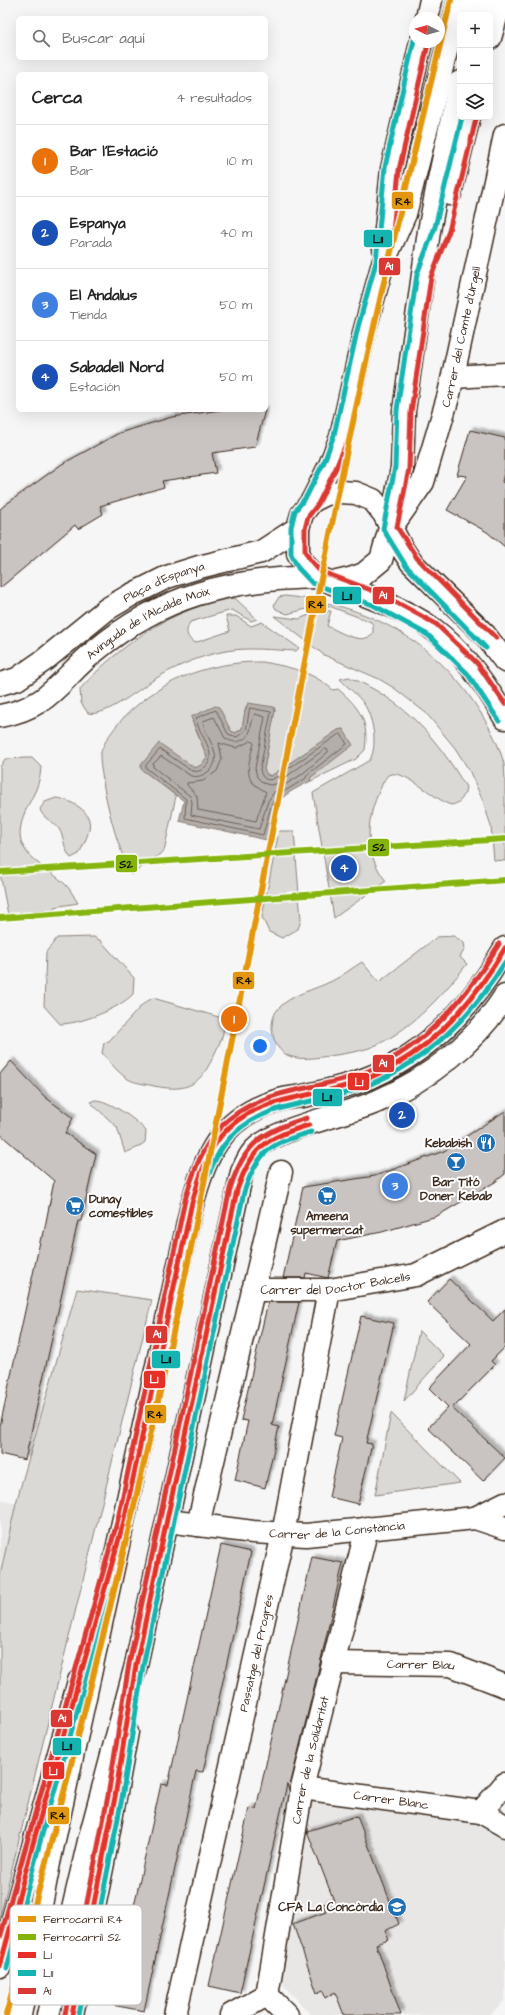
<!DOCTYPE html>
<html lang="es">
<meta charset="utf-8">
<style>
:root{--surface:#fff;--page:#f2f2f2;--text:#222;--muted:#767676;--line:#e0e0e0;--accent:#1f6fb2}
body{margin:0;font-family:"Architects Daughter",sans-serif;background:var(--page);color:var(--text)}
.controls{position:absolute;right:12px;top:12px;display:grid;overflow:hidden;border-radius:6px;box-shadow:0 4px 16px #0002}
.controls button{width:36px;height:36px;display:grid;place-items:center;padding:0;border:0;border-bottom:1px solid var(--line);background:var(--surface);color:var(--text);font:20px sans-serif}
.compass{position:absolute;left:409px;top:12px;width:36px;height:36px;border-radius:50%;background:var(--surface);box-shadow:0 4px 16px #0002;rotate:275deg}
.you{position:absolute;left:260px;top:1046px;width:14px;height:14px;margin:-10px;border:3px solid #fff;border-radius:50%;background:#1a73e8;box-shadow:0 0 0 6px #1a73e833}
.badge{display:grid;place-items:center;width:26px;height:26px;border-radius:50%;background:var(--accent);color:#fff;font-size:13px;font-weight:700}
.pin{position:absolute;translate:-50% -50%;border:2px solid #fff;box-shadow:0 1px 4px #0006}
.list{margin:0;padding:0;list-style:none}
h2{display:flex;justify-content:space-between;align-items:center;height:52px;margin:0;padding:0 16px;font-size:17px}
h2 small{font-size:13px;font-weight:400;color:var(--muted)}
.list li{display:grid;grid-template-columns:26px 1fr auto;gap:12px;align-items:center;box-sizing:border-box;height:72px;padding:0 16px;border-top:1px solid var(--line)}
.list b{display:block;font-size:15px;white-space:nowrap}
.list p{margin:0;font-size:13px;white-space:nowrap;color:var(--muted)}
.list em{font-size:13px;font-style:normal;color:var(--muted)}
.icon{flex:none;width:22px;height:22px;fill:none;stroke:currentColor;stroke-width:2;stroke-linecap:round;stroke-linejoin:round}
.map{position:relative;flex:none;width:505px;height:2015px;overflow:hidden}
.search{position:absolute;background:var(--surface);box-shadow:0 4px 16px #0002;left:16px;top:16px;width:252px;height:44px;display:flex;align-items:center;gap:10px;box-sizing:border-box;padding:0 14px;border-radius:6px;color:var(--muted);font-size:15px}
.panel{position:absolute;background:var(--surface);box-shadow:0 4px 16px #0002;left:16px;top:72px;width:252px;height:340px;border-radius:6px}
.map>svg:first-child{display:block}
.built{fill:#e9e7e6}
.green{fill:#dbd9d6;stroke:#8b827a}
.water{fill:#b4aeaa;stroke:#847972}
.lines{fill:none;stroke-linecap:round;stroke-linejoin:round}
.shore{stroke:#6b5f56;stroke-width:1}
.building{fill:#c9c3c1;stroke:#3b2a1e;filter:url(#shadow)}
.minor-casing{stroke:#3b2a1e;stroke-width:25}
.major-casing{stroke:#3b2a1e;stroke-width:25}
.minor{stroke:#fff;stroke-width:22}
.major{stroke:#fff;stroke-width:22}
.bus-1-casing{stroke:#fff;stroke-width:8}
.bus-2-casing{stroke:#fff;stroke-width:8}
.bus-3-casing{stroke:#fff;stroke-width:8}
.bus-1{stroke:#e63027;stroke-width:5}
.bus-2{stroke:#15b4b0;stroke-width:5}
.bus-3{stroke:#da3832;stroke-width:5}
.rail-1-casing{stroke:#fff;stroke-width:9}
.rail-2-casing{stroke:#fff;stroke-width:9}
.rail-1{stroke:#e3970f;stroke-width:6}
.rail-2{stroke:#84b40c;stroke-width:6}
.labels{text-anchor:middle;stroke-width:4;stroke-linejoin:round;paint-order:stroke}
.street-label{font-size:12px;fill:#3b2a1e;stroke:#fff}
.poi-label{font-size:12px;font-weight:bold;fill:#3b2a1e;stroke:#fff;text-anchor:end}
.key{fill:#fff;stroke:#c4bfbc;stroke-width:1}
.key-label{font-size:11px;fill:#3b2a1e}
.line-badge{stroke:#fff;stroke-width:1.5}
.badge-label{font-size:11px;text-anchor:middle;font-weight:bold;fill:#fff}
.pale-badge-label{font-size:11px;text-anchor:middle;font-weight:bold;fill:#111}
</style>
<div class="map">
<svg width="505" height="2015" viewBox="0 0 505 2015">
<defs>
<filter id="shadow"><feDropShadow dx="3.5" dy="-3.5" stdDeviation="1" flood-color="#0004"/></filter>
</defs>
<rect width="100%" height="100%" fill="#f7f6f6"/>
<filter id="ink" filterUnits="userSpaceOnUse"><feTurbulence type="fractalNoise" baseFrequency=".025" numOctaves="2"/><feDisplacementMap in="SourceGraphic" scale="8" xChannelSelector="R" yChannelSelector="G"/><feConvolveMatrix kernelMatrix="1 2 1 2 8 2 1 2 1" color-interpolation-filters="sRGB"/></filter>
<g filter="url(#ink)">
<path class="built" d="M0,1499L16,1503L0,1576Z
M309,1797L478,1820L505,1836V2000L490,2015H311L277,1978Z"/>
<path class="green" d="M285,596C368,604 438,642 482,715C491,730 500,747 504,764C505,774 505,785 505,795C505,817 505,839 505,861L494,860L491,826L483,801L469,770L455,748L426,713L394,688L379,679L324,655L274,616L299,619L319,611H331L327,626C339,631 363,647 373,633V625L371,622L329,606L322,605L287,614L276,609L274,605L279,597Z
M235,598L257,619L251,621L232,610L190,622C185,632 186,636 194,643L230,631L226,616H236L251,626L262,622L299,648L296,651C273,650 248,647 226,651C203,655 179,665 160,676C143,685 107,718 88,713L81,703L80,689C120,645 174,606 235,598Z
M263,662C289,667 312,671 333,690L338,689C360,708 369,721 365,750L356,759L311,781L310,778L352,745L343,729L338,730L271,776L265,773L264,769L275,710L246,706L242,729L235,733L231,731L229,727L192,721L207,757L201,766L195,768L190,765L141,769L176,796L164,851L131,875C118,847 110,818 104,788C103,778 100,767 100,757C101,746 110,734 117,725C154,682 207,661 263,662Z
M349,677C405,701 435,736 466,787C465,796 460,804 451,805C436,801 403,767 388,775C383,780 381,788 378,794C365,824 365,855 386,881L334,918L313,793L370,760C378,744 373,718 364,704C358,695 347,687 340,679Z
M26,758H32L41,767C40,793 25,803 21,825C14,856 48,867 66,885C71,890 74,897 78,903L54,907L52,912L9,920L0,873V767L5,759Z
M56,798C66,799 71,802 79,807C98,820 87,837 79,854L71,858C63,849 65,838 59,829C53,820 43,820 40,809L45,802Z
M279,831H294L301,920L298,929L282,938L269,932L262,917Z
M454,936L464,943L465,949L460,957L467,964C442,996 407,1034 369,1048C358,1052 347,1053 336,1055C312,1058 280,1067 273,1035C271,1026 272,1016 278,1009C291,994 314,990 332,981C342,976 352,968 362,962L379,982L437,937Z
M94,937L101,941L134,978L133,994C119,1009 80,1024 60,1024L44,1006L46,952L57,938Z
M153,998L222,1018C227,1030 220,1042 215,1053C201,1084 189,1093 154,1086C146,1084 134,1083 128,1079C117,1072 110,1062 102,1053L104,1043L109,1041L144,1003Z
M95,1100C109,1100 137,1120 146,1131L145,1142L139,1147L125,1153L117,1127L90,1102Z
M77,1289L152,1300L0,1917V1576L16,1503Z
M419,1331L444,1356L404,1401Z
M391,1413L460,1483L375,1495Z"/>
<path class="water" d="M248,703L274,707L275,710L264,769L267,775L271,776L338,730L343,729L353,745L310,778L311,781C275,798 275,802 267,840L179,821L184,801L141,769V765L159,743L195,768L201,765L207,757L191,717L215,706L219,707L231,731L236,733L242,729L245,711Z"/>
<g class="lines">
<path class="shore" d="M250,708L271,712L260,769C261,776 265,782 273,779L339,734H341L347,744L308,774L305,779L278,795L272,803L263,835L185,818L186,799L146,768V765L160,749L192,771C197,772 201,771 204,768C221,755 197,733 196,718L216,710L228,734L237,737L246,730Z
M255,714L265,717L255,768L257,777L263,783L270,785L276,784L325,749L328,750V752L301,775L275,791L268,801L259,829L191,815L192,802L190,796L153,767V764L161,756L191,776C197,778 204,775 209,771C226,755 204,738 203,721L214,717L225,738C230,741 235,743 240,741C254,736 249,723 255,714Z
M251,741L254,743C251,755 244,772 253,783C257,787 262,789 266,792L256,821L198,810L197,796L187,785V783L203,781L217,771L222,759L219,743L236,748Z"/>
</g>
<path class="building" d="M221,410H265L255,447L212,453L216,473L162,481L164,487L100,506L103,514L78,529L75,525L0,588V509L5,505L62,464L119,433L172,417Z
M470,430L505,438V468L502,482L505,484V547L487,532L447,510L467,476L457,475Z
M11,1061L45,1097L73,1118L65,1133L96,1154L81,1221H78L25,1460L0,1454V1426L41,1237H43L54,1181L0,1134V1074Z
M505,1111V1174L495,1182L437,1216L382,1232L337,1241L328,1278L306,1273L305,1278H283L303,1187L375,1176L444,1151Z
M449,1279L493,1321L505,1309V1347L491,1361L495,1365L452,1408L505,1458L483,1481L428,1428L448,1407L429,1388L471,1344L427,1302Z
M268,1302H299L272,1425L279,1427L265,1488L235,1480L248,1421L241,1420Z
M361,1316L394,1323L366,1443L372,1444L358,1504L329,1497L342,1438L334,1436Z
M221,1545L251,1552L203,1772L196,1771L144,2011L112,2005L161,1784L168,1785Z
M312,1557L343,1563L322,1655L289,1790L287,1784L240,1993L209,1986L249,1808L256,1809Z
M357,1816L399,1924L385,1931L389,1940L376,1944L401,2015H344L335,1992L325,1998L323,1990L317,1993L293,1924L326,1912L323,1904L334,1901L307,1831Z"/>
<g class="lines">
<g class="minor-casing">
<g id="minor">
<path d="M476,15L480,0"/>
<path d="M427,18L431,0"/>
<path d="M490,38L501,0"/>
<path d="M450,194L469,117"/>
<path d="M384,249L392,169L421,42"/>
<path d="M453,377L505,374"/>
<path d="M312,501L330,465L341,437L365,329L383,263L405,214L459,0"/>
<path id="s1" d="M395,522L423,482L449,394L505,135"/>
<path d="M390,528L402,468L404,411L429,231L438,184L460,82"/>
<path id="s2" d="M253,1290H329L416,1275L505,1231"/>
<path d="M475,1518L505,1503"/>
<path id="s3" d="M168,1521L253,1532L306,1535L475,1518L505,1528"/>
<path d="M198,1525L281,1172"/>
<path id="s4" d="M333,1663L451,1665L505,1686"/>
<path id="s5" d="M302,1788L481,1812L505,1826"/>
<path d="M481,1812L505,1784"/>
<path d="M0,1966L79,1681"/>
<path id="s6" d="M267,1995L302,1788L367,1528"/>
<path d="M72,2015L103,1863L127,1732"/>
<path id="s7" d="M175,2015L283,1534L329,1290"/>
<path d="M231,2015L267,1995L287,2015"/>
</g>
</g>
<g class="major-casing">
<g id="major">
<path d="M390,528L381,560L364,574L350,579L333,583L316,577L304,564L298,553V528L302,514L312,501L326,494L341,492L356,493L373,500L384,514L401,547L411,562L485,635L505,661"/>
<path d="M333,583C363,594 407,610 433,629C462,651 487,686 505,718"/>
<path id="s8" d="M0,684L17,679L43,661L107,609L129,596L167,577L199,567L261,552L298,528"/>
<path id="s9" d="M0,716C51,707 59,680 95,651C162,595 230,579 316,577"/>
<path d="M20,2015L49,1863L191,1209C204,1157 220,1118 276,1101C284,1098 294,1097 303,1096C330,1090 358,1084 384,1071C439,1042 475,1001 505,948"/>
<path d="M48,2015L89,1841L136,1665L242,1172C245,1166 248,1158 252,1153C273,1127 345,1116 378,1101C429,1079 475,1043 505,996"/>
</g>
</g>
<use href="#minor" class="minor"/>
<use href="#major" class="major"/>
<g class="bus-1-casing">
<path id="bus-1" d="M0,1966L35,1836L124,1521L192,1202C199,1179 206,1155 221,1136C251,1099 299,1099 342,1087C360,1082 378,1075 395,1065C443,1038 477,995 505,948
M72,2015L115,1797L136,1665L237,1190C252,1146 266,1138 309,1125"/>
</g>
<g class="bus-2-casing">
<path id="bus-2" d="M414,40L385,167L376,262L358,327L334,435L324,462L306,497L295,511L291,527V554L298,568L312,583L373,605L428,635L467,673L499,721
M462,117L435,227L417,274L397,410L395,467L383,529L406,566L486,648
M7,1968L41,1838L131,1523L195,1223C210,1158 224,1120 294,1105C321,1098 348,1095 373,1083C431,1058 473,1014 505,962
M79,2015L122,1798L143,1666L244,1192C258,1150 270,1144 311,1132"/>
</g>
<g class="bus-3-casing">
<path id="bus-3" d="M428,44L399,170L390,264L372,331L348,439L336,468L318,504L308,517L305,529V551L310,560L320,571L379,593L436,624L477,663L505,704
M476,119L449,231L431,277L411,412L409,469L397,527L417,558L496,638
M0,1938L118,1519L185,1200C203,1137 225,1106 292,1091C318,1085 344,1081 368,1071C427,1045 466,998 499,944
M65,2014L108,1796L129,1664L230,1189C244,1143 263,1131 307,1118"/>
</g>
<use href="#bus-1" class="bus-1"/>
<use href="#bus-2" class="bus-2"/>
<use href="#bus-3" class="bus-3"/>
<g class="rail-1-casing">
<path id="rail-1" d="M6,2015C75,1754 141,1493 195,1228C247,971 293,712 346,455C378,302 414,151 451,0"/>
</g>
<g class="rail-2-casing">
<path id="rail-2" d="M0,872L505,839
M0,918L505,880"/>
</g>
<use href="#rail-1" class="rail-1"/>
<use href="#rail-2" class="rail-2"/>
</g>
</g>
<defs>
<g id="restaurant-disc" transform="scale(1)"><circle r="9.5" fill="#1f6fb2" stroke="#fff"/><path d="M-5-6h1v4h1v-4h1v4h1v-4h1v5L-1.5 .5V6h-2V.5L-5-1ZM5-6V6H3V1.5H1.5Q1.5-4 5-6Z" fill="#fff"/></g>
<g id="bar-disc" transform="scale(1)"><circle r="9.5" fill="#1f6fb2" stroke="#fff"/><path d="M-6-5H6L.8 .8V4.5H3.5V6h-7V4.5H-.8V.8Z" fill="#fff"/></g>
<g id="supermarket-disc" transform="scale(1)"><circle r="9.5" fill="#1f6fb2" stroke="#fff"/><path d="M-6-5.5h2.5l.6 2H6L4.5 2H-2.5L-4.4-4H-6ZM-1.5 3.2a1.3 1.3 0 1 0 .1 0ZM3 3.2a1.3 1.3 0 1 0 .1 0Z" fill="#fff"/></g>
<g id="school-disc" transform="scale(1)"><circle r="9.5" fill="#1f6fb2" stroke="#fff"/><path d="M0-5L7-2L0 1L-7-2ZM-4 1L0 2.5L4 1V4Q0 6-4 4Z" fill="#fff"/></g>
</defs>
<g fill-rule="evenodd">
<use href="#restaurant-disc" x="486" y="1143"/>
<use href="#bar-disc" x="456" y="1162"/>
<use href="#supermarket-disc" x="327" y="1196"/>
<use href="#supermarket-disc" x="75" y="1206"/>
<use href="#school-disc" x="397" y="1907"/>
</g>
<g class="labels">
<g class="street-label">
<text dy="4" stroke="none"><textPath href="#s1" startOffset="199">Carrer del Comte d'Urgell</textPath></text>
<text dy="4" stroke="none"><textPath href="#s8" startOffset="195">Plaça d'Espanya</textPath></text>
<text dy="4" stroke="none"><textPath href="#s9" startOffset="178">Avinguda de l'Alcalde Moix</textPath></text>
<text dy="4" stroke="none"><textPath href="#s2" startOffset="83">Carrer del Doctor Balcells</textPath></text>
<text dy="4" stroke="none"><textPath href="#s3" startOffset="170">Carrer de la Constància</textPath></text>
<text dy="4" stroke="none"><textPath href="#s7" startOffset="371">Passatge del Progrés</textPath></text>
<text dy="4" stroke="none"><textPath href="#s4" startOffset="88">Carrer Blau</textPath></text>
<text dy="4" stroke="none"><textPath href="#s6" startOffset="239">Carrer de la Solidaritat</textPath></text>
<text dy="4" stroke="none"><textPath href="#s5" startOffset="90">Carrer Blanc</textPath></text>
</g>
<g class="poi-label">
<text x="472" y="1147">Kebabish</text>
<text x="456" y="1186" text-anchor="middle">Bar Titó<tspan x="456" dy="14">Doner Kebab</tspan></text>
<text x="89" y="1203" text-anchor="start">Dunay<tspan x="89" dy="14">comestibles</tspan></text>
<text x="327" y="1220" text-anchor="middle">Ameena<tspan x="327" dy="14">supermercat</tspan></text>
<text x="383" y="1911">CFA La Concòrdia</text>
</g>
</g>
<rect x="10" y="1905" width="132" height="100" rx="6" class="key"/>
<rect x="18" y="1916" width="18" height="6" fill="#e3970f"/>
<rect x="18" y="1934" width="18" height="6" fill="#84b40c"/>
<rect x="18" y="1952" width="18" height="6" fill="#e63027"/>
<rect x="18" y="1970" width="18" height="6" fill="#15b4b0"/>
<rect x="18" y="1988" width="18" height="6" fill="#da3832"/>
<g class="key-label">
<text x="43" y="1923">Ferrocarril R4</text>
<text x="43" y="1941">Ferrocarril S2</text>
<text x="43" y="1959">L1</text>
<text x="43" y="1977">L11</text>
<text x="43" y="1995">A1</text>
</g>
<g class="line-badge">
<rect x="391" y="191" width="23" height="19" rx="4" fill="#e3970f"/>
<rect x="363" y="229" width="30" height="19" rx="4" fill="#15b4b0"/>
<rect x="378" y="257" width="23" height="19" rx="4" fill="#da3832"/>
<rect x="372" y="586" width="23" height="19" rx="4" fill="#da3832"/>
<rect x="332" y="586" width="30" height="19" rx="4" fill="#15b4b0"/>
<rect x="305" y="595" width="22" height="19" rx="4" fill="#e3970f"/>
<rect x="367" y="838" width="23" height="19" rx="4" fill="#84b40c"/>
<rect x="115" y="854" width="23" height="19" rx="4" fill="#84b40c"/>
<rect x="232" y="971" width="23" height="19" rx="4" fill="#e3970f"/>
<rect x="372" y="1054" width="23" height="19" rx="4" fill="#da3832"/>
<rect x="347" y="1072" width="23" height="19" rx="4" fill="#e63027"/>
<rect x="312" y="1088" width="31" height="19" rx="4" fill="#15b4b0"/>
<rect x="145" y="1325" width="23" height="19" rx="4" fill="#da3832"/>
<rect x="151" y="1350" width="30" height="19" rx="4" fill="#15b4b0"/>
<rect x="143" y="1370" width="23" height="19" rx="4" fill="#e63027"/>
<rect x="144" y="1404" width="23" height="20" rx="4" fill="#e3970f"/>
<rect x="50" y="1709" width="23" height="19" rx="4" fill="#da3832"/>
<rect x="52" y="1737" width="30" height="19" rx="4" fill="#15b4b0"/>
<rect x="42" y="1761" width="23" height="19" rx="4" fill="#e63027"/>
<rect x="47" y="1806" width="23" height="19" rx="4" fill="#e3970f"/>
</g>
<g class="badge-label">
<text x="389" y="270">A1</text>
<text x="383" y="599">A1</text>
<text x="383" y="1067">A1</text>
<text x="359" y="1086">L1</text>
<text x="157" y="1338">A1</text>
<text x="154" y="1383">L1</text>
<text x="62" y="1722">A1</text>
<text x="53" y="1775">L1</text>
</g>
<g class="pale-badge-label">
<text x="403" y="205">R4</text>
<text x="378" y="243">L11</text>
<text x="347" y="600">L11</text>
<text x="316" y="608">R4</text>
<text x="379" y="851">S2</text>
<text x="126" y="868">S2</text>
<text x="244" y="984">R4</text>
<text x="327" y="1101">L11</text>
<text x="166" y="1363">L11</text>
<text x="155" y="1418">R4</text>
<text x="67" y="1750">L11</text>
<text x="58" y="1819">R4</text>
</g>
</svg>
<div class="controls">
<button>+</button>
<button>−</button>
<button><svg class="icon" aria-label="layers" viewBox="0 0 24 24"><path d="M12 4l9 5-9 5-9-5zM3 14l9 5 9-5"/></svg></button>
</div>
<svg class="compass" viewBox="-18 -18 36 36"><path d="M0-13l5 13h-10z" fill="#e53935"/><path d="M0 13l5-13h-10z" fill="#767676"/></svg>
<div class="you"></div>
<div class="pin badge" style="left:234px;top:1019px;background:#e8710a">1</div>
<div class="pin badge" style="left:402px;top:1115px;background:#1a4fb4">2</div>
<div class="pin badge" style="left:395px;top:1186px;background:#3f7fe0">3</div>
<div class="pin badge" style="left:344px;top:868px;background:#1a4fb4">4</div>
<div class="search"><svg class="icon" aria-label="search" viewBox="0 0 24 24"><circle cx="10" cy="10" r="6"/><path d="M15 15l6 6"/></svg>Buscar aquí</div>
<section class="panel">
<h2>Cerca<small>4 resultados</small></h2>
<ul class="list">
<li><span class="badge" style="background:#e8710a">1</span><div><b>Bar l'Estació</b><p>Bar</p></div><em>10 m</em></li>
<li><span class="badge" style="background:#1a4fb4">2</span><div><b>Espanya</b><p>Parada</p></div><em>40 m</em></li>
<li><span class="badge" style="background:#3f7fe0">3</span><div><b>El Andalus</b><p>Tienda</p></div><em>50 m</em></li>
<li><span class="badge" style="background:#1a4fb4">4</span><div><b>Sabadell Nord</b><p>Estación</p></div><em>50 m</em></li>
</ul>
</section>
</div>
